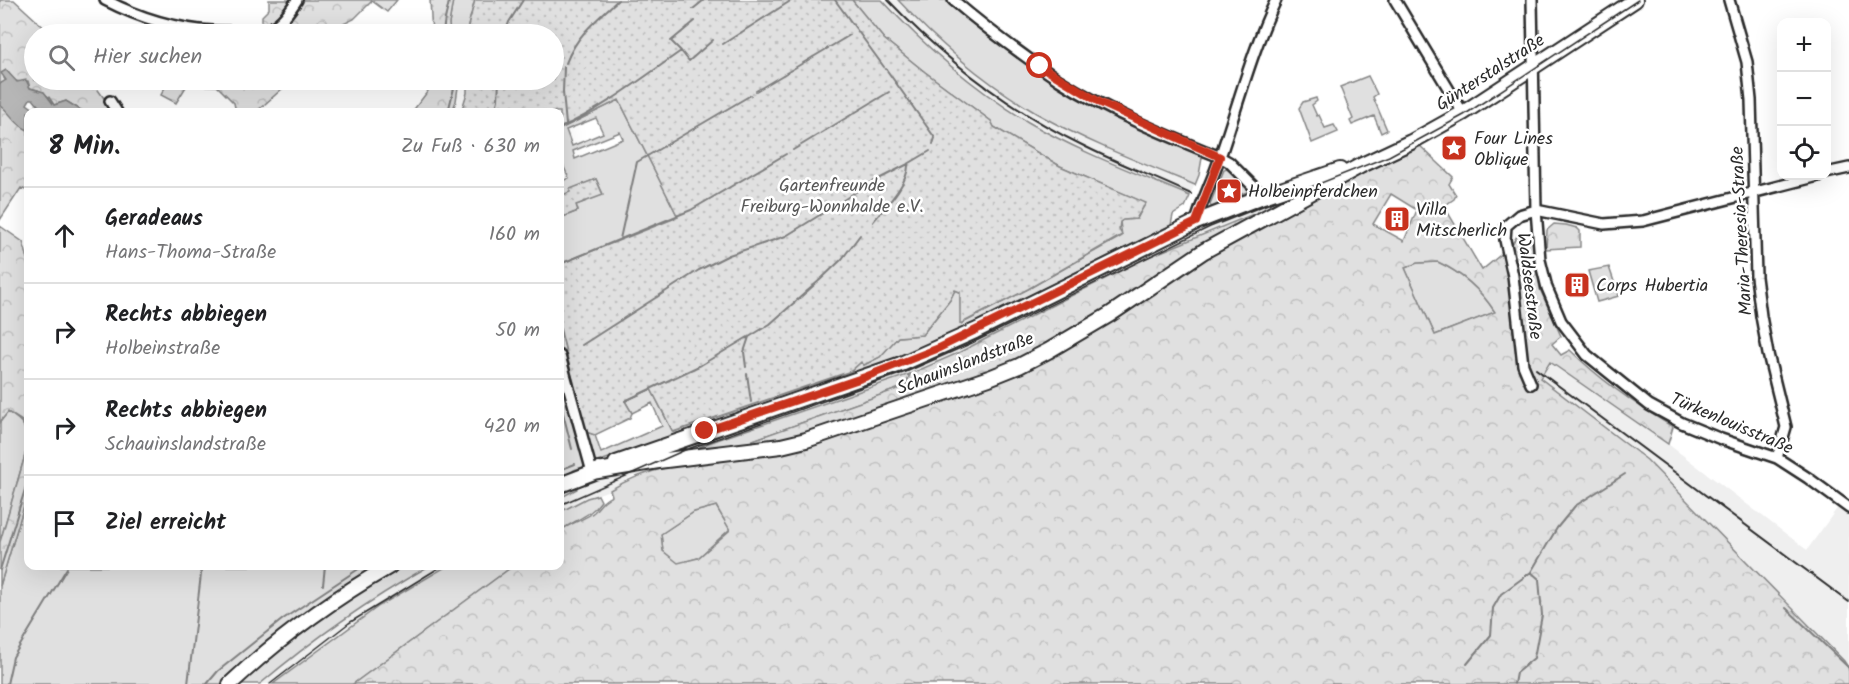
<!DOCTYPE html>
<html lang="de">
<meta charset="utf-8">
<style>
:root{--surface:#fff;--page:#f2f2f2;--text:#202124;--muted:#757577;--line:#e0e0e0}
body{margin:0;font-family:Kalam,sans-serif;background:var(--page);color:var(--text)}
.controls{position:absolute;right:18px;top:18px;display:grid;overflow:hidden;border-radius:12px;box-shadow:0 6px 24px #0002}
.controls button{width:54px;height:54px;display:grid;place-items:center;padding:0;border:0;border-bottom:2px solid var(--line);background:var(--surface);color:var(--text);font:30px sans-serif}
.stop{position:absolute;width:18px;height:18px;margin:-14px;border:4px solid #c8321e;border-radius:50%;background:#fff}
.stop.end{background:#c8321e;border-color:#fff;box-shadow:0 2px 6px #0008}
.list{margin:0;padding:0;list-style:none}
h2{display:flex;justify-content:space-between;align-items:center;height:78px;margin:0;padding:0 24px;font-size:26px}
h2 small{font-size:20px;font-weight:400;color:var(--muted)}
.list li{display:grid;grid-template-columns:39px 1fr auto;gap:18px;align-items:center;box-sizing:border-box;height:96px;padding:0 24px;border-top:2px solid var(--line)}
.list b{display:block;font-size:22px;white-space:nowrap}
.list p{margin:0;font-size:20px;white-space:nowrap;color:var(--muted)}
.list em{font-size:20px;font-style:normal;color:var(--muted)}
.icon{flex:none;width:33px;height:33px;fill:none;stroke:currentColor;stroke-width:2;stroke-linecap:round;stroke-linejoin:round}
.map{position:relative;flex:none;width:1849px;height:684px;overflow:hidden}
.search{position:absolute;background:var(--surface);box-shadow:0 6px 24px #0002;left:24px;top:24px;width:540px;height:66px;display:flex;align-items:center;gap:15px;box-sizing:border-box;padding:0 21px;border-radius:33px;color:var(--muted);font-size:22px}
.panel{position:absolute;background:var(--surface);box-shadow:0 6px 24px #0002;left:24px;top:108px;width:540px;height:462px;border-radius:12px}
.map>svg:first-child{display:block}
.built{fill:#efefef}
.grass{fill:#e0e0e0;stroke:#868686;stroke-width:1.5;fill-rule:evenodd}
.forest{fill:url(#forest-crowns);stroke:#868686;stroke-width:1.5;fill-rule:evenodd}
.garden{fill:url(#garden-dots);stroke:#868686;stroke-width:1.5}
.water{fill:#b6b6b6;stroke:#7e7e7e;stroke-width:1.5}
.lines{fill:none;stroke-linecap:round;stroke-linejoin:round}
.stream{stroke:#7e7e7e;stroke-width:2}
.street-casing{stroke:#2b2b2b;stroke-width:14}
.secondary-casing{stroke:#2b2b2b;stroke-width:18}
.street{stroke:#fff;stroke-width:9}
.secondary{stroke:#fff;stroke-width:14}
.tram{stroke:#2b2b2b;stroke-width:1.5}
.rail{stroke:#2b2b2b;stroke-width:2}
.route{stroke:#c8321e;stroke-width:8}
.labels{text-anchor:middle;stroke-width:5;stroke-linejoin:round;paint-order:stroke}
.street-label{font-size:18px;fill:#2b2b2b;stroke:#fff}
.poi-label{font-size:18px;fill:#2b2b2b;stroke:#fff;text-anchor:start}
.park-label{font-size:18px;fill:#585858;stroke:#fff}
</style>
<div class="map">
<svg width="1849" height="684" viewBox="0 0 1849 684">
<defs>
<pattern id="forest-crowns" width="20" height="18" patternUnits="userSpaceOnUse" patternTransform="scale(1.5)"><rect width="20" height="18" fill="#e0e0e0"/><path d="M2 6a3 3 0 1 1 6 0M12 15a3 3 0 1 1 6 0" fill="none" stroke="#c0c0c0"/></pattern>
<pattern id="garden-dots" width="8" height="8" patternUnits="userSpaceOnUse" patternTransform="scale(1.5)"><rect width="8" height="8" fill="#e0e0e0"/><path d="M2 2h.1M6 6h.1" fill="none" stroke="#c0c0c0" stroke-width="1.8" stroke-linecap="round"/></pattern>
</defs>
<rect width="100%" height="100%" fill="#fff"/>
<filter id="ink" filterUnits="userSpaceOnUse"><feTurbulence type="fractalNoise" baseFrequency=".0167" numOctaves="2"/><feDisplacementMap in="SourceGraphic" scale="12" xChannelSelector="R" yChannelSelector="G"/><feConvolveMatrix kernelMatrix="1 2 1 2 8 2 1 2 1" color-interpolation-filters="sRGB"/></filter>
<g filter="url(#ink)">
<path class="built" d="M852,0H930L1117,138L1199,175L1185,207L1173,214L1100,183L991,121Z
M1332,174L1312,190L1146,258L958,353L910,374L708,443L666,467L631,477L610,490L587,498L560,512V498L582,487L678,445L836,391L1147,249Z
M1550,362L1668,444L1807,550L1838,507L1849,515V668L1844,661L1780,597L1778,593L1647,460L1539,378Z
M429,566H447L379,606L273,684H260L291,657L345,618Z"/>
<path class="grass" d="M453,0H475L468,26V34H450L449,24Z
M852,0H882C925,47 973,88 1028,122C1079,152 1136,173 1190,196L1185,207L1173,215L1171,225L936,342L913,351L856,373L574,470L570,473L577,489L560,498V328L586,432L595,435L601,453L662,426L652,403L632,413L625,401L651,389L673,432L851,371L861,362L864,365L880,357L898,337L922,335L950,300L955,290L960,292L961,324L1028,289L1122,236L1120,222L1122,220L1137,219L1145,203L1060,166L994,127L991,121L925,72L884,39Z
M898,0H947L998,43L1060,84L1195,151L1202,158L1199,175L1195,185C1141,163 1087,142 1036,113C985,83 938,43 898,0Z
M1368,76L1377,94L1373,97L1387,130L1381,133L1374,116L1352,125L1350,121L1353,119L1340,87Z
M1316,98L1317,101L1312,105L1317,116L1319,115L1325,128L1334,125L1338,132L1312,143L1299,108L1303,102Z
M619,100L678,217L560,264V218L578,211L576,205L603,194L596,179L570,190L571,192L560,196V182L569,178L560,159V129ZM596,118L603,133L572,146L566,130ZM620,132L623,139L575,159L573,151Z
M1438,262C1462,273 1480,289 1495,312L1435,335L1405,268L1417,263Z
M1609,267L1619,296L1597,302L1588,271Z
M910,374L906,386L753,440V455L692,451L708,443Z
M8,412C22,421 28,427 28,445L0,542V422Z
M28,492V566H429C369,600 313,639 260,684H0V586Z
M598,495L601,501C591,516 574,520 560,531V512L587,498Z
M716,506L730,529L698,558L677,564L663,551L661,534L694,512Z
M447,566H513L353,684H273L379,606Z"/>
<path class="forest" d="M0,0H14L51,34H34V80H91L111,108L107,112H84L66,101L54,105L49,97L38,90L30,88L28,81C17,83 14,82 8,72L4,78L6,81L0,84Z
M269,0H397L387,12L372,1L354,19L323,34H262V16L269,9Z
M430,0H453L449,24L450,34H432Z
M169,80H292L256,112H236L234,103L217,86L187,85L176,103L161,95Z
M429,80H459L456,101L452,112H412L428,91Z
M0,105C11,113 16,124 28,130V191L21,188L0,220Z
M1417,143L1453,177L1449,184L1456,195L1454,199L1444,206L1482,270L1510,247L1519,233L1533,236L1540,289L1561,336L1552,344L1561,355L1570,350C1601,381 1636,405 1673,427L1668,444L1550,362L1540,378L1647,460L1844,661L1849,669V684H353L513,566H560V531C570,523 586,519 594,512C602,504 601,501 612,496L610,490C655,463 701,462 752,455L753,440L906,386L910,374L958,353L1146,258L1312,190ZM1391,194L1417,210L1404,241L1373,224ZM1438,262C1462,273 1480,289 1495,312L1435,335L1405,268L1417,263ZM716,506L730,530L698,558L678,563L663,551L661,534L694,512Z
M1227,169L1234,173L1249,191L1211,207L1210,204L1224,170Z
M1554,224L1566,225L1577,228L1580,231V247L1546,249L1547,230Z
M0,226L23,242L28,259V439L22,421L8,412L0,422Z
M28,445V492L0,586V542Z"/>
<path class="garden" d="M475,0H852L884,39L925,72L991,121L994,127L1060,166L1146,203L1136,219L1123,220L1120,222L1119,229L1122,235L1028,289L960,324V292L955,290L950,300L922,335L898,337L880,357L864,365L861,362L851,371L673,432L651,389L625,401L632,413L630,418L595,435L586,432L560,328V264L678,217L619,100L560,129V112H461L467,93V80H554V34H468V26Z
M596,179L603,195L576,205L578,211L560,218V196L570,192V189Z"/>
<path class="water" d="M6,70L17,82L26,80L30,88L44,92L54,105L66,101L84,112H40L41,109L33,99H30L27,104L38,112H28V130C15,125 11,113 0,105V84L6,80L1,73Z"/>
<g class="lines">
<path class="stream" d="M835,0L884,67
M693,9L704,0
M444,34C442,21 448,13 449,0
M505,34L509,22L523,0
M723,44L792,0
M681,51L689,61L713,40
M566,63C576,36 597,19 618,0
M564,67L563,92L566,125
M886,69L935,138L933,144
M756,91L850,35
M448,112L456,80
M495,112L498,100L499,80
M560,128C604,108 641,79 681,51L671,41L695,21
M793,150L889,92
M827,211L863,187L908,164
M873,222C885,207 909,183 908,164L930,151
M620,239L637,162L751,95
M560,264L691,210L786,154
M582,345L699,270L729,255L786,236L823,213
M746,367L744,352L749,337L770,324L821,279L842,259L860,235
M747,374L751,402
M560,401L572,449
M625,401L701,365L748,337
M560,470L575,464
M0,570L28,480
M323,585L325,566
M1786,608L1849,668
M1467,664L1491,635L1493,608L1501,594L1531,572L1557,528L1575,506L1625,474
M7,684L13,657L67,568
M188,684L202,566
M207,684L218,671L283,619L363,566
M1514,684L1516,673L1534,658L1542,615L1539,579L1531,572"/>
<g class="street-casing">
<path id="street" d="M105,0C138,17 176,29 213,31C230,32 247,31 264,31C280,26 288,13 297,0
M953,0C987,29 1022,55 1059,80C1109,112 1166,135 1220,157L1229,162L1263,196
M1395,0L1463,113
M1532,0L1536,210L1540,260L1547,288L1561,321L1587,355L1649,405L1682,423L1721,439L1777,458L1808,478L1849,508
M1729,0L1747,62L1751,100L1756,277L1761,316L1768,354L1786,427L1777,458
M110,101L117,112
M1826,173L1849,168
M1196,222C1202,200 1213,179 1220,157C1238,105 1252,50 1276,0
M560,356L592,472
M1531,384L1523,365L1513,276L1505,240L1506,226L1519,215L1536,210L1604,224L1643,221L1818,176"/>
</g>
<g class="secondary-casing">
<path id="secondary" d="M616,463L901,364L975,331L1196,222L1263,196L1340,170
M592,472L658,461L781,446L806,440L989,378L1019,366L1048,351L1109,315L1204,251L1360,166L1411,142L1463,113L1635,0
M560,485L599,470
M230,684C278,639 333,599 390,566"/>
</g>
<use href="#street" class="street"/>
<use href="#secondary" class="secondary"/>
<path class="tram" d="M560,505L685,450L906,372L972,343L1210,227L1389,156L1464,115L1638,0
M270,684L349,623L442,566"/>
<path class="rail" d="M888,0C944,59 1008,109 1082,145C1117,163 1155,177 1191,194
M1536,369L1849,602"/>
</g>
</g>
<g class="lines" filter="url(#ink)">
<path class="route" d="M705,431L865,377L939,348L1196,222L1220,157L1101,103L1040,66"/>
</g>
<defs>
<g id="sight-square" transform="scale(1.35)"><rect x="-9" y="-9" width="18" height="18" rx="4" fill="#c8321e" stroke="#fff"/><path d="M0-6L1.8-2.2L6-1.7L2.9 1.2L3.7 5.4L0 3.3L-3.7 5.4L-2.9 1.2L-6-1.7L-1.8-2.2Z" fill="#fff"/></g>
<g id="building-square" transform="scale(1.35)"><rect x="-9" y="-9" width="18" height="18" rx="4" fill="#c8321e" stroke="#fff"/><path d="M-4-6H4V6H1V3H-1V6H-4ZM-2.5-4.3h1.7v1.8h-1.7ZM.8-4.3h1.7v1.8H.8ZM-2.5-1h1.7V.8h-1.7ZM.8-1h1.7V.8H.8Z" fill="#fff"/></g>
</defs>
<g fill-rule="evenodd">
<use href="#sight-square" x="1454" y="148"/>
<use href="#sight-square" x="1229" y="191"/>
<use href="#building-square" x="1397" y="219"/>
<use href="#building-square" x="1577" y="285"/>
</g>
<g class="labels">
<g class="street-label">
<text transform="translate(1490 72) rotate(-33)" y="6">Günterstalstraße</text>
<text transform="translate(1741 231) rotate(-93)" y="6">Maria-Theresia-Straße</text>
<text transform="translate(1530 286) rotate(83)" y="6">Waldseestraße</text>
<text transform="translate(965 363) rotate(-21)" y="6">Schauinslandstraße</text>
<text transform="translate(1732 423) rotate(23)" y="6">Türkenlouisstraße</text>
</g>
<g class="poi-label">
<text x="1474" y="144">Four Lines<tspan x="1474" dy="21">Oblique</tspan></text>
<text x="1248" y="197">Holbeinpferdchen</text>
<text x="1416" y="215">Villa<tspan x="1416" dy="21">Mitscherlich</tspan></text>
<text x="1596" y="291">Corps Hubertia</text>
</g>
<g class="park-label">
<text x="832" y="191">Gartenfreunde<tspan x="832" dy="21">Freiburg-Wonnhalde e.V.</tspan></text>
</g>
</g>
</svg>
<div class="controls">
<button>+</button>
<button>−</button>
<button><svg class="icon" aria-label="locate" viewBox="0 0 24 24"><circle cx="12" cy="12" r="6"/><path d="M12 2v4M12 18v4M2 12h4M18 12h4"/></svg></button>
</div>
<div class="stop" style="left:1040px;top:66px"></div>
<div class="stop end" style="left:705px;top:431px"></div>
<div class="search"><svg class="icon" aria-label="search" viewBox="0 0 24 24"><circle cx="10" cy="10" r="6"/><path d="M15 15l6 6"/></svg>Hier suchen</div>
<section class="panel">
<h2>8 Min.<small>Zu Fuß · 630 m</small></h2>
<ul class="list">
<li><svg class="icon" aria-label="ahead" viewBox="0 0 24 24"><path d="M12 20V5M6 11l6-6 6 6"/></svg><div><b>Geradeaus</b><p>Hans-Thoma-Straße</p></div><em>160 m</em></li>
<li><svg class="icon" aria-label="right" viewBox="0 0 24 24"><path d="M7 20v-9h11M14 6l5 5-5 5"/></svg><div><b>Rechts abbiegen</b><p>Holbeinstraße</p></div><em>50 m</em></li>
<li><svg class="icon" aria-label="right" viewBox="0 0 24 24"><path d="M7 20v-9h11M14 6l5 5-5 5"/></svg><div><b>Rechts abbiegen</b><p>Schauinslandstraße</p></div><em>420 m</em></li>
<li><svg class="icon" aria-label="arrive" viewBox="0 0 24 24"><path d="M6 21V4h12l-3 4 3 4H6"/></svg><div><b>Ziel erreicht</b></div></li>
</ul>
</section>
</div>
